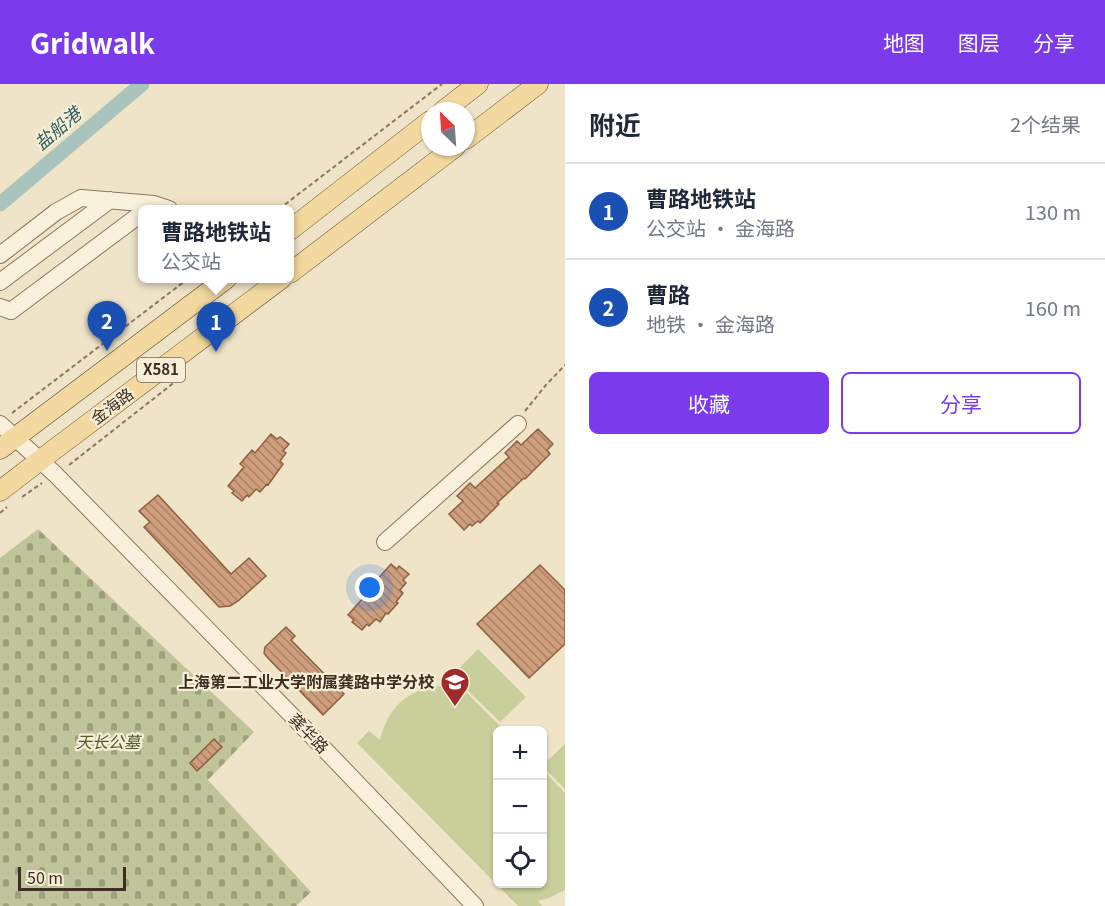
<!DOCTYPE html>
<html lang="zh">
<meta charset="utf-8">
<style>
:root{--surface:#fff;--page:#f2f2f3;--text:#1f2937;--muted:#747a83;--line:#e0e1e3;--accent:#7c3aed}
body{margin:0;font-family:Georgia,"Noto Sans SC",serif;background:var(--page);color:var(--text)}
.controls{position:absolute;right:18px;bottom:18px;display:grid;overflow:hidden;border-radius:9px;box-shadow:0 2px 4px #0004}
.controls button{width:54px;height:54px;display:grid;place-items:center;padding:0;border:0;border-bottom:2px solid var(--line);background:var(--surface);color:var(--text);font:30px sans-serif}
.compass{position:absolute;left:421px;top:18px;width:54px;height:54px;border-radius:50%;background:var(--surface);box-shadow:0 2px 4px #0004;rotate:335deg}
.scale{position:absolute;left:18px;bottom:15px;width:108px;box-sizing:border-box;padding-left:6px;border:3px solid #3d2e20;border-top:0;font-size:16px;line-height:21px;white-space:nowrap;color:#3d2e20;-webkit-text-stroke:4px #f7eed8;paint-order:stroke}
.you{position:absolute;left:370px;top:504px;width:21px;height:21px;margin:-15px;border:4px solid #fff;border-radius:50%;background:#1a73e8;box-shadow:0 0 0 9px #1a73e833}
.badge{display:grid;place-items:center;width:39px;height:39px;border-radius:50%;background:var(--accent);color:#fff;font-size:20px;font-weight:700}
.pin{position:absolute;translate:-50% -50px;filter:drop-shadow(0 2px 3px #0008)}
.pin::after{content:'';position:absolute;top:32px;width:21px;height:18px;background:inherit;clip-path:polygon(0 0,100% 0,50% 100%)}
.popup{position:absolute;left:138px;top:121px;width:156px;height:78px;box-sizing:border-box;display:grid;place-content:center;border-radius:9px;background:var(--surface);filter:drop-shadow(0 2px 4px #0005);font-size:20px;white-space:nowrap;color:var(--muted)}
.popup b{font-size:22px;color:var(--text)}
.popup::after{content:'';position:absolute;left:50%;top:100%;margin-left:-12px;border:12px solid transparent;border-top-color:var(--surface)}
.list{margin:0;padding:0;list-style:none}
h2{display:flex;justify-content:space-between;align-items:center;height:78px;margin:0;padding:0 24px;font-size:26px}
h2 small{font-size:20px;font-weight:400;color:var(--muted)}
.list li{display:grid;grid-template-columns:39px 1fr auto;gap:18px;align-items:center;box-sizing:border-box;height:96px;padding:0 24px;border-top:2px solid var(--line)}
.list b{display:block;font-size:22px;white-space:nowrap}
.list p{margin:0;font-size:20px;white-space:nowrap;color:var(--muted)}
.list em{font-size:20px;font-style:normal;color:var(--muted)}
.actions{display:flex;gap:12px;padding:18px 24px}
.actions a{flex:1;padding:14px 0;border:2px solid var(--accent);border-radius:9px;text-align:center;font-size:21px;color:var(--accent)}
.actions .main{background:var(--accent);color:#fff}
.icon{flex:none;width:33px;height:33px;fill:none;stroke:currentColor;stroke-width:2;stroke-linecap:round;stroke-linejoin:round}
.map{position:relative;flex:none;width:565px;height:822px;overflow:hidden}
header{display:flex;align-items:center;gap:36px;box-sizing:border-box;height:84px;padding:0 30px;background:var(--accent);color:#fff}
header strong{font-size:28px}
nav{display:flex;gap:33px;margin-inline-start:auto;font-size:21px}
main{display:flex}
aside{flex:1;background:var(--surface)}
.map>svg:first-child{display:block}
.green{fill:#c9cf9b}
.cemetery{fill:url(#cemetery-stones)}
.lines{fill:none;stroke-linecap:round;stroke-linejoin:round}
.canal{stroke:#a9c4bc;stroke-width:15}
.building{fill:url(#building-back-hatch);stroke:#8d5f41;stroke-width:1.5}
.minor-casing{stroke:#8d765c;stroke-width:18}
.major-casing{stroke:#5b4430;stroke-width:21}
.path{stroke:#8d765c;stroke-width:2;stroke-dasharray:4.5 3;stroke-linecap:butt}
.minor{stroke:#faf1dc;stroke-width:16}
.major{stroke:#f3d9a0;stroke-width:20}
.labels{text-anchor:middle;stroke-width:4.5;stroke-linejoin:round;paint-order:stroke}
.shield{fill:#f7eed8;stroke:#756857;stroke-width:1.5}
.shield-label{font-size:15px;font-weight:bold;fill:#3d2e20}
.street-label{font-size:16px;fill:#3d2e20;stroke:#f7eed8}
.poi-label{font-size:16px;font-weight:bold;fill:#3d2e20;stroke:#f7eed8;text-anchor:end}
.park-label{font-size:16px;font-style:italic;fill:#4d5a26;stroke:#f7eed8}
.water-label{font-size:18px;font-style:italic;fill:#2f5d5a;stroke:#f7eed8}
</style>
<header>
<strong>Gridwalk</strong>
<nav><a>地图</a><a>图层</a><a>分享</a></nav>
</header>
<main>
<div class="map">
<svg width="565" height="822" viewBox="0 0 565 822">
<defs>
<pattern id="cemetery-stones" width="16" height="16" patternUnits="userSpaceOnUse" patternTransform="scale(1.5)"><rect width="16" height="16" fill="#bfc49a"/><path d="M2 7V4a2 2 0 0 1 4 0v3zM10 15v-3a2 2 0 0 1 4 0v3z" fill="#9ca07d"/></pattern>
<pattern id="building-back-hatch" width="6" height="6" patternUnits="userSpaceOnUse" patternTransform="scale(1.5)"><rect width="6" height="6" fill="#cf9f7d"/><path d="M-1 5l2 2M0 0l6 6M5-1l2 2" fill="none" stroke="#a98266"/></pattern>
</defs>
<rect width="100%" height="100%" fill="#f0e4c8"/>
<path class="green" d="M478,565L526,613L500,638L452,591Z
M443,602L454,603L465,607L504,646H497V800H542L543,686L565,709V806L549,814L538,817L542,822H518L357,659L369,647L380,656C388,623 408,604 443,602Z
M565,660V705L542,682Z"/>
<path class="cemetery" d="M38,445L254,648L208,696L311,808L296,822H0V474Z"/>
<g class="lines">
<path class="canal" d="M0,120L142,0"/>
</g>
<path class="building" d="M538,345L553,360L547,366L550,370L525,395L524,394L497,419L499,420L480,439L478,437L472,442L470,440L464,446L449,430L463,417L457,412L470,399L475,404L509,373L505,369L517,357L521,361Z
M271,350L277,355L280,353L289,360L283,367L286,369L280,377L283,380L268,401L267,400L260,408L256,405L249,413L247,411L242,417L232,409L234,407L228,402L244,383L240,380L252,366L255,369Z
M158,411L231,490L249,474L266,492L238,517L230,522L219,523L144,443L150,438L139,427Z
M391,480L397,485L399,482L409,490L403,496L406,499L400,506L403,509L396,518L398,519L388,530L386,529L380,538L376,535L369,542L367,540L362,546L352,538L354,536L348,531L364,513L360,510L372,496L375,498Z
M540,481L565,506V560L529,594L477,540Z
M286,543L295,552L291,556L344,610L323,631L267,573L264,569L265,563Z
M214,655L222,663L197,687L190,679Z"/>
<g class="lines">
<g class="minor-casing">
<path id="minor" d="M0,171L56,128L81,114L154,120L169,125
M0,198L110,116
M0,223L11,227L142,129
M0,340L55,390L305,645L475,822
M385,458L518,340"/>
</g>
<g class="major-casing">
<path id="major" d="M443,27L478,0
M466,55L538,0
M290,146L430,37
M290,189L455,63
M0,365L227,194
M0,407L39,377L282,194"/>
</g>
<path class="path" d="M279,125L442,0
M525,327L546,301L565,281
M12,329L189,194
M69,381L185,290
M22,413L42,399
M0,429L7,423"/>
<use href="#minor" class="minor"/>
<use href="#major" class="major"/>
</g>
<defs>
<g id="school-pin" transform="scale(1.5)"><path d="M0 17L-7.5 6A9.5 9.5 0 1 1 7.5 6Z" fill="#9e2a2b" stroke="#f7eed8"/><path d="M0-5L7-2L0 1L-7-2ZM-4 1L0 2.5L4 1V4Q0 6-4 4Z" fill="#fff"/></g>
</defs>
<g fill-rule="evenodd">
<use href="#school-pin" x="455" y="598"/>
</g>
<g class="labels">
<rect class="shield" x="137" y="274" width="48" height="24" rx="4.5"/>
<g class="shield-label">
<text x="161" y="291">X581</text>
</g>
<g class="street-label">
<text transform="translate(112 322) rotate(-37)" y="6">金海路</text>
<text transform="translate(309 649) rotate(46)" y="6">龚华路</text>
</g>
<g class="poi-label">
<text x="434" y="604">上海第二工业大学附属龚路中学分校</text>
</g>
<g class="park-label">
<text x="108" y="664">天长公墓</text>
</g>
<g class="water-label">
<text transform="translate(58 45) rotate(-40)" y="6">盐船港</text>
</g>
</g>
</svg>
<div class="controls">
<button>+</button>
<button>−</button>
<button><svg class="icon" aria-label="locate" viewBox="0 0 24 24"><circle cx="12" cy="12" r="6"/><path d="M12 2v4M12 18v4M2 12h4M18 12h4"/></svg></button>
</div>
<svg class="compass" viewBox="-18 -18 36 36"><path d="M0-13l5 13h-10z" fill="#e53935"/><path d="M0 13l5-13h-10z" fill="#747a83"/></svg>
<div class="scale">50 m</div>
<div class="you"></div>
<div class="pin badge" style="left:216px;top:268px;background:#1a4fb4">1</div>
<div class="popup"><b>曹路地铁站</b>公交站</div>
<div class="pin badge" style="left:107px;top:267px;background:#1a4fb4">2</div>
</div>
<aside>
<h2>附近<small>2个结果</small></h2>
<ul class="list">
<li><span class="badge" style="background:#1a4fb4">1</span><div><b>曹路地铁站</b><p>公交站 · 金海路</p></div><em>130 m</em></li>
<li><span class="badge" style="background:#1a4fb4">2</span><div><b>曹路</b><p>地铁 · 金海路</p></div><em>160 m</em></li>
</ul>
<div class="actions"><a class="main">收藏</a><a>分享</a></div>
</aside>
</main>
